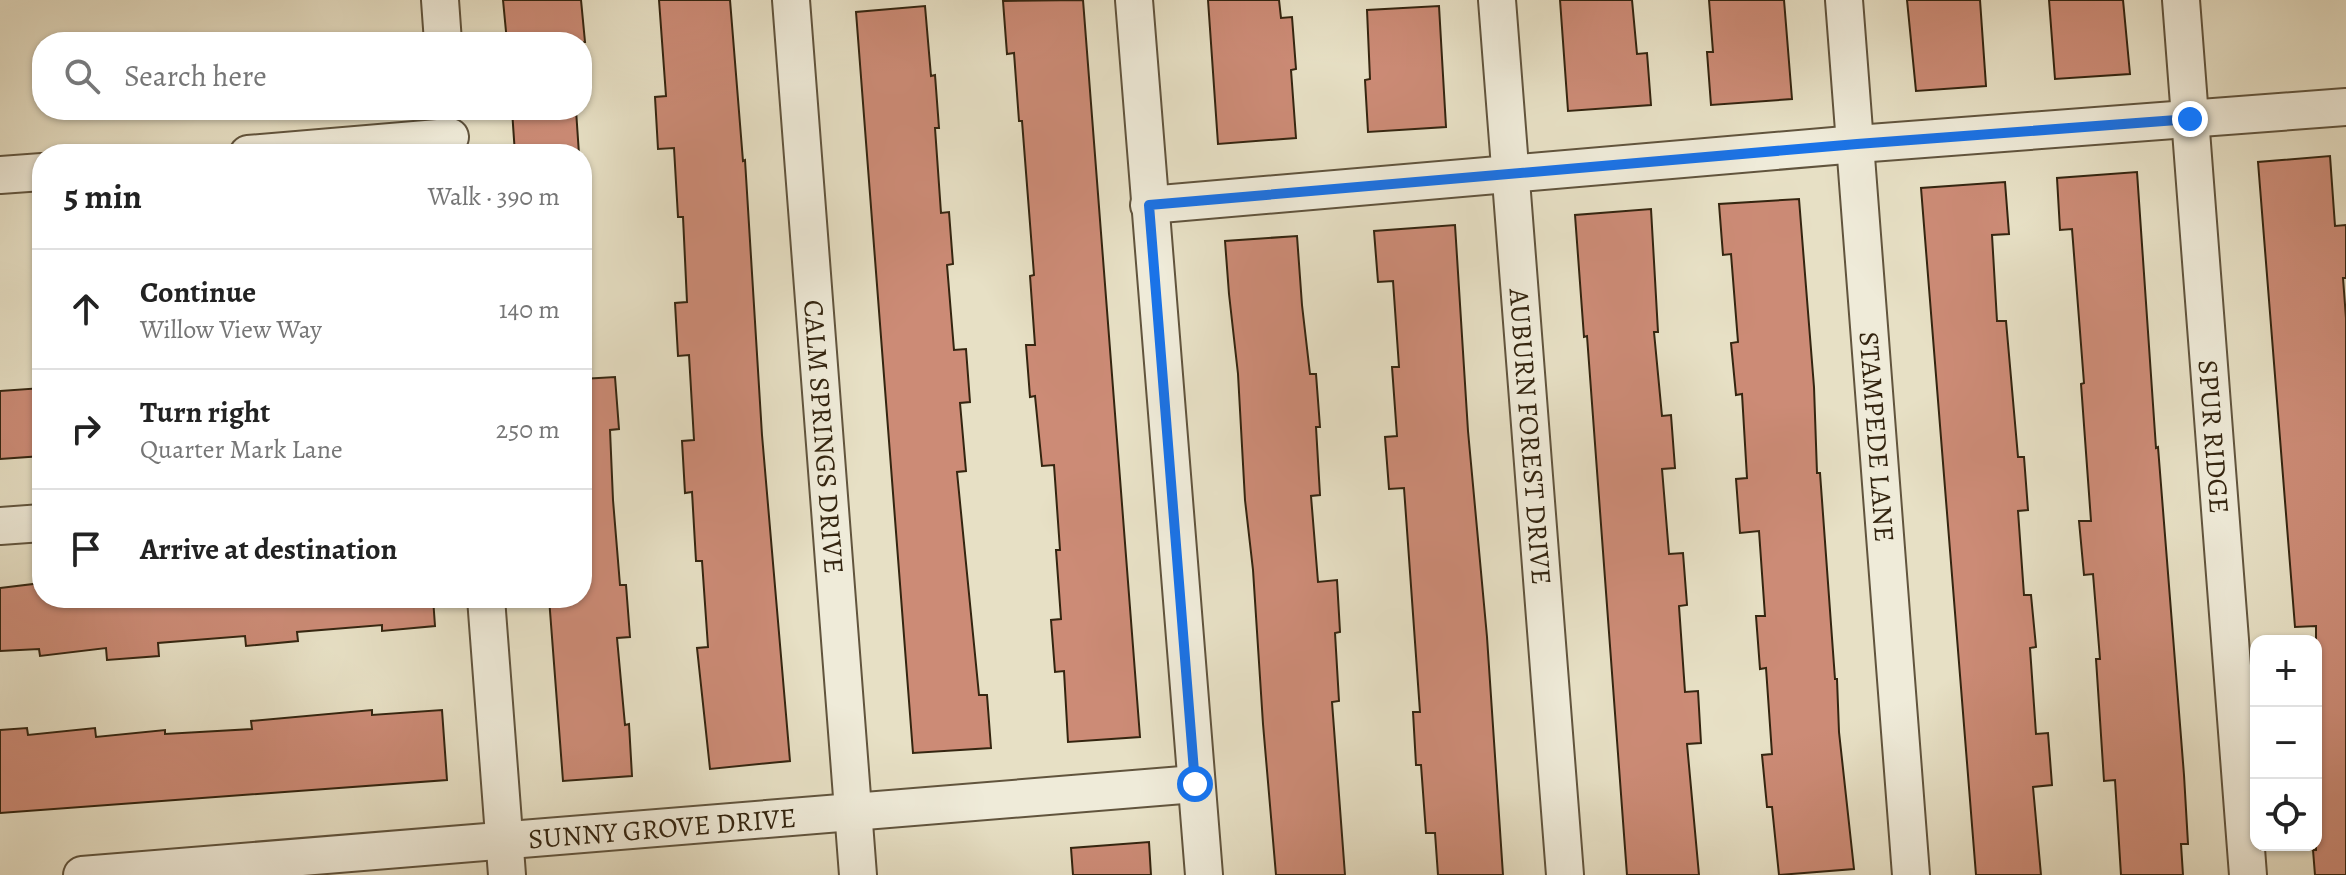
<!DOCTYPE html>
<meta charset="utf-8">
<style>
:root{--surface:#fff;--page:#f6f6f6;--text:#222;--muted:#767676;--line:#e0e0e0}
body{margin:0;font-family:Alegreya,serif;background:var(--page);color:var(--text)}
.controls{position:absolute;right:24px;bottom:24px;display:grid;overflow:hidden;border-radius:16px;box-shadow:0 2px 6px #0004}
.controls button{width:72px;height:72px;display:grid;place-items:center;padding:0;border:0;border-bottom:2px solid var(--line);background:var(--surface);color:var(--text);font:40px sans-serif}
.stop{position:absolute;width:24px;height:24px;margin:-18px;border:6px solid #1a73e8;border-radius:50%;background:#fff}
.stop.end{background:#1a73e8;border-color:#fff;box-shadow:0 2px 8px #0008}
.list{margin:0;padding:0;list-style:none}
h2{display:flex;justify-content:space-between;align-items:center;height:104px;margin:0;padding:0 32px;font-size:34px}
h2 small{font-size:26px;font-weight:400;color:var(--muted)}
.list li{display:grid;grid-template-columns:52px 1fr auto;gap:24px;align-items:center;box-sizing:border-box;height:120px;padding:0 32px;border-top:2px solid var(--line)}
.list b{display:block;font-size:30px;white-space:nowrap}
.list p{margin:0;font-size:26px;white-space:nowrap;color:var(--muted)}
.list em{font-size:26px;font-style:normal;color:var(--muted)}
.icon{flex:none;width:44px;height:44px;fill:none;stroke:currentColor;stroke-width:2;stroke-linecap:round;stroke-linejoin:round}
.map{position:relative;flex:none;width:2346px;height:875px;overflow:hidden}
.search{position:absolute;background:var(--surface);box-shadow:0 2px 6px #0004;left:32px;top:32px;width:560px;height:88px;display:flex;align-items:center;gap:20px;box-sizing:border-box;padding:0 28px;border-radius:32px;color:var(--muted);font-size:30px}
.panel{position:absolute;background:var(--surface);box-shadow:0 2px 6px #0004;left:32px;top:144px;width:560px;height:464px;border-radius:32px}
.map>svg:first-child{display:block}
.building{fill:#cc8b76;stroke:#342510;stroke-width:2}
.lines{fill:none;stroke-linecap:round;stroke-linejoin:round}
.minor-casing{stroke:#61543d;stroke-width:40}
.minor{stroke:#efebd9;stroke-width:36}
.route{stroke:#1a73e8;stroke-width:10}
.labels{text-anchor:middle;stroke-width:6;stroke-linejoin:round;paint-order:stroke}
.street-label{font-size:28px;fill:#342510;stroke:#efebd9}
</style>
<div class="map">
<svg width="2346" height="875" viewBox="0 0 2346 875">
<rect width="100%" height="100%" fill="#e7e0c5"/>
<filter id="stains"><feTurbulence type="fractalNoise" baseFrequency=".0025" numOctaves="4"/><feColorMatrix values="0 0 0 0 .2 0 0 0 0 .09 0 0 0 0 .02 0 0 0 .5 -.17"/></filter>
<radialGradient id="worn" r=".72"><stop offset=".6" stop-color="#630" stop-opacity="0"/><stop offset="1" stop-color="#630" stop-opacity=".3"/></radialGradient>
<path class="building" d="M503,0H581L585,42H507Z
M659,0H730L743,161L745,160L762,435L790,761L710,769L697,648L708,647L702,561H696L692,492L685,493L682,441L694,440L689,355L678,356L675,303L687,302L683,217H678L674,148L658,149L655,97L666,96Z
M1083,0L1140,737L1068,742L1064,671L1055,672L1051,620L1061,619L1056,550H1060L1054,465L1042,466L1035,396L1030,397L1026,345H1035L1030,276L1034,275L1022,121H1019L1014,53L1007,54L1003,1Z
M1208,0H1279L1281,18L1292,17L1296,69L1291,70L1296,138L1218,144Z
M1560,0H1632L1637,54L1647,53L1651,105L1568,111Z
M1709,0H1784L1792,99L1711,105L1707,52H1713Z
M1907,0H1980L1986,86L1916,91Z
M2049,0H2123L2130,74L2055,79Z
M925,6L931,76L935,75L939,128H935L941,213L949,212L953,264L947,265L954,350L966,349L970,402L960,403L966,471L957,472L979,695H987L991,748L913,753L856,12Z
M1439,6L1446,127L1368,132L1365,80L1370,79L1367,10Z
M512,110H576L579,154H515Z
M2330,156L2335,226L2346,225V278H2343L2346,318V875H2315L2313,850H2316V626L2295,627L2258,162Z
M2137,172L2156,448L2158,447L2184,775L2188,844H2181L2183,875H2121L2115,780L2104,781L2096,659H2100L2093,574L2084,575L2079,521H2091L2081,384L2084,383L2072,229L2060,230L2057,178Z
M2005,182L2009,234L1992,235L1997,321H2006L2018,457H2024L2028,510L2018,511L2024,595H2031L2036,647L2030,648L2036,734L2048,733L2052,785L2033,787L2041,875H1976L1921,188Z
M1799,199L1814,387L1817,473H1820L1835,679H1837L1839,732L1854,869L1779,875L1772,807H1767L1762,755L1772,754L1766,668L1760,669L1756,616H1765L1759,531L1740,533L1736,479L1747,478L1742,394L1736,395L1731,343L1738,342L1731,254L1723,255L1719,204Z
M1651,209L1658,332H1654L1662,416L1671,415L1675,468L1662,469L1669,554L1683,553L1687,605L1679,606L1685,692L1698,691L1701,743L1687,744L1699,875H1627L1587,336L1584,337L1575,215Z
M1455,225L1468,431L1487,637L1503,875H1438L1435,833H1426L1421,765H1416L1413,712H1420L1404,488L1389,489L1385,437L1397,436L1392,367H1399L1393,281L1378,282L1374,231Z
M1297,236L1302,305L1310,374H1316L1320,427H1316L1320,495L1311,496L1318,582L1337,580L1340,632L1335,633L1339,701L1332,702L1345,875H1276L1263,724L1253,570L1245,500L1238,374L1229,294L1225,241Z
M615,377L619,429L610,430L613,500L620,585H626L630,637L617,638L625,725L629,724L632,776L563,781L549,598H582V379Z
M42,388V456L0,459V391Z
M42,583V598H433L435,626L382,631V625L297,632L298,641L246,646L245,636L158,643L159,656L107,660L106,648L40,656L39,649L0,651V588Z
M372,710V715L442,710L447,780L0,813V730L27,728L28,735L95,728L96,737L165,730V734L252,729L251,721Z
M1149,842L1151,875H1073L1071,848Z"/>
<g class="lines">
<g class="minor-casing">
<g id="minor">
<path d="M440,0L443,42"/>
<path id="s1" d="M791,0L858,875"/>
<path d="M1134,0L1204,875"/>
<path id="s2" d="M1497,0L1565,875"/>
<path id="s3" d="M1844,0L1911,875"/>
<path id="s4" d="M2181,0L2248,875"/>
<path d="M248,154L450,137"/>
<path d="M0,175L42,172"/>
<path d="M1149,205L1857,144L2346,107"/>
<path d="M0,526L42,523"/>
<path d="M486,598L507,875"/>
<path id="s5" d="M82,875L1195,784"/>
</g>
</g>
<use href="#minor" class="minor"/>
</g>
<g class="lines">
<path class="route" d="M1195,784L1149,205L1857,144L2190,119"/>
</g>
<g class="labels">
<g class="street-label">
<text dy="10" stroke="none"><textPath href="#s1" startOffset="438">CALM SPRINGS DRIVE</textPath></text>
<text dy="10" stroke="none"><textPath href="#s2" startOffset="438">AUBURN FOREST DRIVE</textPath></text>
<text dy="10" stroke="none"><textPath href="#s3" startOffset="438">STAMPEDE LANE</textPath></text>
<text dy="10" stroke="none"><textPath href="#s4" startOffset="438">SPUR RIDGE</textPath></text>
<text dy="10" stroke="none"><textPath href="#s5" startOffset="582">SUNNY GROVE DRIVE</textPath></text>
</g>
</g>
<rect width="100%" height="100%" filter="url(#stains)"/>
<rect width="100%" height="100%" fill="url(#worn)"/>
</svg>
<div class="controls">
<button>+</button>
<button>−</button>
<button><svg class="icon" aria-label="locate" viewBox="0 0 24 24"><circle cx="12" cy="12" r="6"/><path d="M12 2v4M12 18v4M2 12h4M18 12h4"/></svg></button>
</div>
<div class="stop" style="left:1195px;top:784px"></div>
<div class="stop end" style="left:2190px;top:119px"></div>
<div class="search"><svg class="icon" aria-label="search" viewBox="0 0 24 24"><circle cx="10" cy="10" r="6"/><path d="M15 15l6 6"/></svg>Search here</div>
<section class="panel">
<h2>5 min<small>Walk · 390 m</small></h2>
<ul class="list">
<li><svg class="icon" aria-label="ahead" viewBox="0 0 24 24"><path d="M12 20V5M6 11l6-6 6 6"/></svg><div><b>Continue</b><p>Willow View Way</p></div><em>140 m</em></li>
<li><svg class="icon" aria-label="right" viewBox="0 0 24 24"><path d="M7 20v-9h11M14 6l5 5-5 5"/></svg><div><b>Turn right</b><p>Quarter Mark Lane</p></div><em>250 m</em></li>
<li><svg class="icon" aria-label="arrive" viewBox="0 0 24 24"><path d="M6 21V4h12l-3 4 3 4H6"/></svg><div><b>Arrive at destination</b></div></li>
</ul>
</section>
</div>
